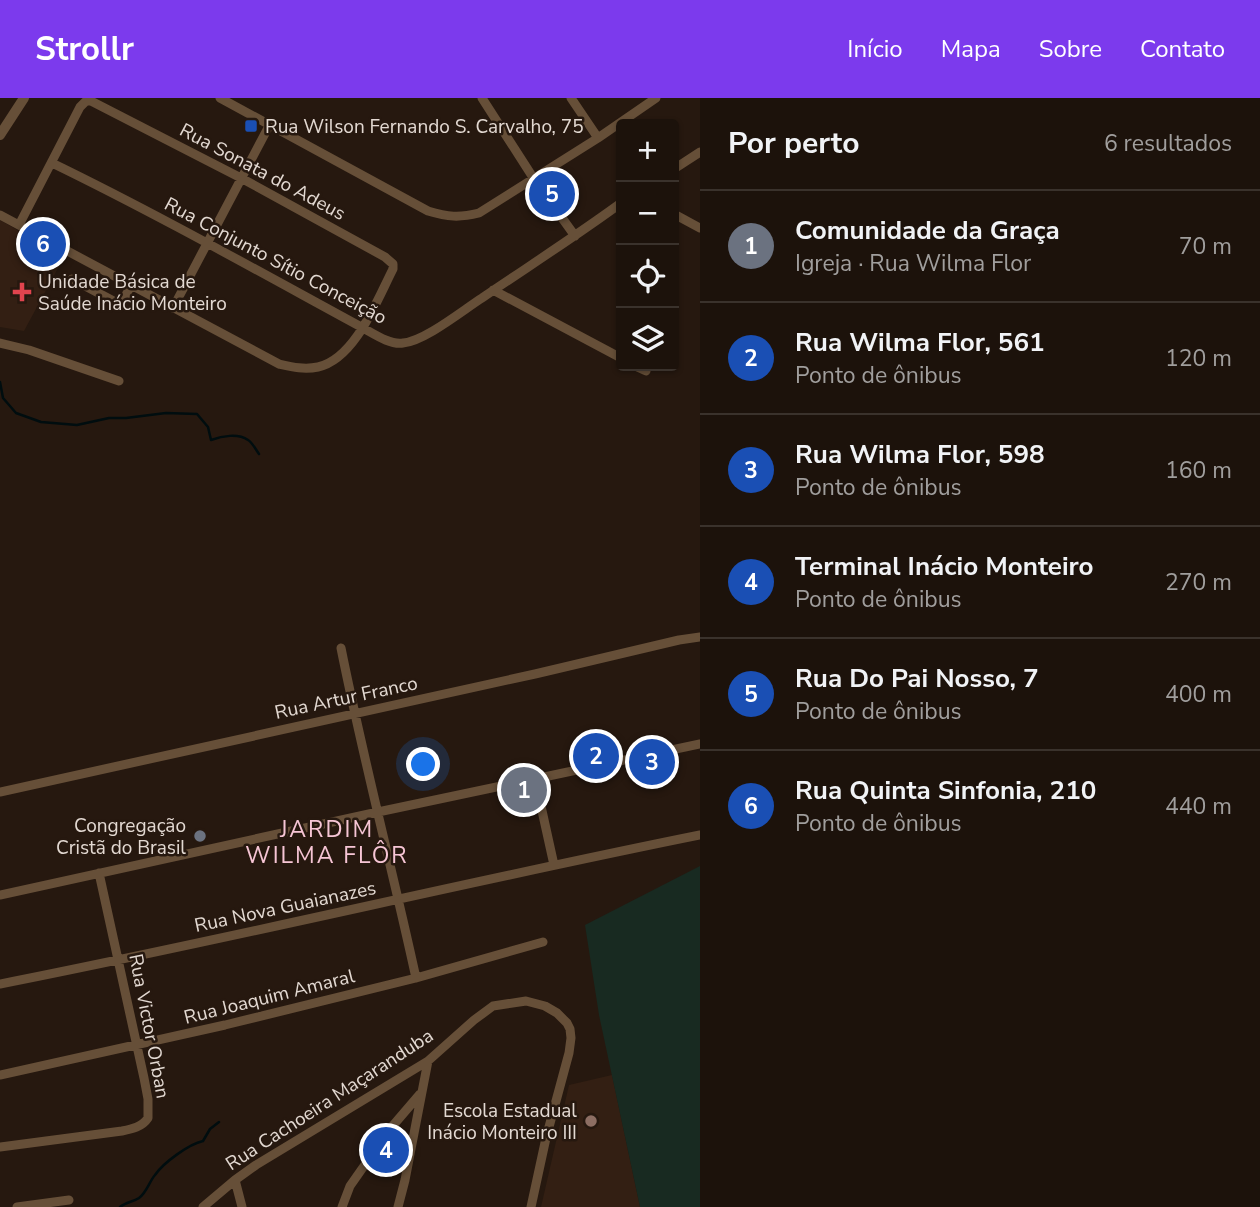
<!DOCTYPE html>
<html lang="pt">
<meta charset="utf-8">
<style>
:root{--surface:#1c120b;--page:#292019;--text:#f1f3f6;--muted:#a09e9d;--line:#3a322c;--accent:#7c3aed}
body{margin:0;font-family:"Nunito Sans",sans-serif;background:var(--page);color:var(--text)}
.controls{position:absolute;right:21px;top:21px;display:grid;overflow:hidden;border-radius:7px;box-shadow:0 2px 5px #0004}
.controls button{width:63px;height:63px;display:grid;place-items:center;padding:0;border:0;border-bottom:2px solid var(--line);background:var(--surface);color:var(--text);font:35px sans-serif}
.you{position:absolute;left:424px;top:667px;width:24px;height:24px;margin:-18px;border:5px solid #fff;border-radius:50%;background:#1a73e8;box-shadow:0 0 0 10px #1a73e833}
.badge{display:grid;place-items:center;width:46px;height:46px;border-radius:50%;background:var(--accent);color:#fff;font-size:23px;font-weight:700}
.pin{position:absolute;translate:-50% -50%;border:4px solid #fff;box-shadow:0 2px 7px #0006}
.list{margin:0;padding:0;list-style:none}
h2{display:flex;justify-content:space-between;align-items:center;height:91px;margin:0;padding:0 28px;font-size:30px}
h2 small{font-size:23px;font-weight:400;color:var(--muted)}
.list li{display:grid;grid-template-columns:46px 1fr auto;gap:21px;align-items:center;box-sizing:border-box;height:112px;padding:0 28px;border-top:2px solid var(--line)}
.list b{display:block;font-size:26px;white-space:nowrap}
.list p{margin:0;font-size:23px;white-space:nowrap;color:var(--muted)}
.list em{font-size:23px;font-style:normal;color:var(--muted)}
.icon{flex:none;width:38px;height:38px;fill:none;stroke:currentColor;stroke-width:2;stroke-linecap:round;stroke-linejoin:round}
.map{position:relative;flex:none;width:700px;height:1109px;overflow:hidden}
header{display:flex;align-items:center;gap:42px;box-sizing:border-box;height:98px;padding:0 35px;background:var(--accent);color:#fff}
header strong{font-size:33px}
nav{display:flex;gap:38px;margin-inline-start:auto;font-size:24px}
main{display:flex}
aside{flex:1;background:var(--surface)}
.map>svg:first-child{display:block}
.built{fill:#331f13}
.green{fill:#182a21}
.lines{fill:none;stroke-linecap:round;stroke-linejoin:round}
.stream{stroke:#000d0f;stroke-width:2.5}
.minor{stroke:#664f38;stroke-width:9}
.tertiary{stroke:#664f38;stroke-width:10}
.transit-dot{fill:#1a4fb4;stroke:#26180f;stroke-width:2.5}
.health-dot{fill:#e0444e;stroke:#26180f;stroke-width:2.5}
.worship-dot{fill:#6b7280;stroke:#26180f;stroke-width:2.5}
.education-dot{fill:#8d6e63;stroke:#26180f;stroke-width:2.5}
.labels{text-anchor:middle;stroke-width:5;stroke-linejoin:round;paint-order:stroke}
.poi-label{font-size:19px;fill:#e3d9d2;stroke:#26180f;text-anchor:start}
.street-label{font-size:19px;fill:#e3d9d2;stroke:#26180f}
.quarter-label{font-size:23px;letter-spacing:2px;fill:#f6c5d5;stroke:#26180f}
</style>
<header>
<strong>Strollr</strong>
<nav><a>Início</a><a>Mapa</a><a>Sobre</a><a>Contato</a></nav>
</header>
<main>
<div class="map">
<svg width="700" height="1109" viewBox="0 0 700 1109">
<rect width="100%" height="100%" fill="#26180f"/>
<path class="built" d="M0,122L64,159L24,233L0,229Z
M612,977L640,1109H541L569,987Z"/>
<path class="green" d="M700,768V1109H640L599,917L585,827Z"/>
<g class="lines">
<path class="stream" d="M0,284L3,300L16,315L41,324L77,327L109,320H126L166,315L197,316L208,329L211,342C222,338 238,335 248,342C252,344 256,352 259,356
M120,1109C126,1104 133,1104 139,1100C147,1094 149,1084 155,1077C163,1065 189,1046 203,1043L210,1031L219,1024"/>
<path class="minor" d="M220,0L428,113C448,119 459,120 479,115L598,40L656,0
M482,0L534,81L575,138
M571,0L598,40
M52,65C157,116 260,174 363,230C374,236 390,247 403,245C425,243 463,212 482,200C529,168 576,138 621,105
M674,71L700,54
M674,116L700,130
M0,117L279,266C292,269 304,272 318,269C355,261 377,202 393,171V166L385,159L241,80L91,3H86L80,9L19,127
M72,181L121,207L131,187
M493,192L621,260
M173,210L269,28
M0,245L29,252L119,283
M635,268L646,273
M341,550C363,660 392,770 416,880
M535,681L554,767
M0,694L535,576L679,542L700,539
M0,797L378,714L700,646
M0,886C234,840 466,784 700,737
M0,977L225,927L416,880L543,844
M0,1049L122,1033C132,1031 142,1029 148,1020V1001L144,980L99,775
M235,1082L242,1109
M17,1109L69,1102
M203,1109L235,1082L256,1067L428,963L474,922L493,908L526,903L545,908L557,915L567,925L570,931L571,940L569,955L546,1040L531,1109
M342,1109L350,1088L390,1031L420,996
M398,1109L405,1082L428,963"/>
<path class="tertiary" d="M0,37L24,0"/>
</g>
<rect class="transit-dot" x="244" y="21" width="14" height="14" rx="3.5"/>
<path class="health-dot" d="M18.5 183.5h7v7h7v7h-7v7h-7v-7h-7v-7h7z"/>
<circle class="worship-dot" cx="200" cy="738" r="7"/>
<circle class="education-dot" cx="591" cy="1023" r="7"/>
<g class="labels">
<g class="poi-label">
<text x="265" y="35">Rua Wilson Fernando S. Carvalho, 75</text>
<text x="38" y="190">Unidade Básica de<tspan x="38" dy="22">Saúde Inácio Monteiro</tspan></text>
<text x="186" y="734" text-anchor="end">Congregação<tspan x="186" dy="22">Cristã do Brasil</tspan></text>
<text x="577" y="1019" text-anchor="end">Escola Estadual<tspan x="577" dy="22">Inácio Monteiro III</tspan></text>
</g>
<g class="street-label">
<text transform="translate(263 73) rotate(28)" y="7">Rua Sonata do Adeus</text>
<text transform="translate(276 162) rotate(28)" y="7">Rua Conjunto Sítio Conceição</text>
<text transform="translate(346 599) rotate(-12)" y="7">Rua Artur Franco</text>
<text transform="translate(285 808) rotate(-12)" y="7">Rua Nova Guaianazes</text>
<text transform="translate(269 898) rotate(-14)" y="7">Rua Joaquim Amaral</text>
<text transform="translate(150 928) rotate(79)" y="7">Rua Victor Orban</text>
<text transform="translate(329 1001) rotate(-33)" y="7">Rua Cachoeira Maçaranduba</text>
</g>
<g class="quarter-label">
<text x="327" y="739">JARDIM<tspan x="327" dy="26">WILMA FLÔR</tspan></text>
</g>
</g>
</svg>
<div class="controls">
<button>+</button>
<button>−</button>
<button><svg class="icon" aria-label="locate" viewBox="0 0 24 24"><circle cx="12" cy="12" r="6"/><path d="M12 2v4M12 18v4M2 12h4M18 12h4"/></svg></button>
<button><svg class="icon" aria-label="layers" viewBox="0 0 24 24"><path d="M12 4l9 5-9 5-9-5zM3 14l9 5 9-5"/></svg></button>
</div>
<div class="you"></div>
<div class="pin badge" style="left:524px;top:692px;background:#6b7280">1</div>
<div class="pin badge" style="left:596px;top:658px;background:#1a4fb4">2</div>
<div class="pin badge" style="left:652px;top:664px;background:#1a4fb4">3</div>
<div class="pin badge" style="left:386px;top:1052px;background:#1a4fb4">4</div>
<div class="pin badge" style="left:552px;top:96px;background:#1a4fb4">5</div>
<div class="pin badge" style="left:43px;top:146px;background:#1a4fb4">6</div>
</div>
<aside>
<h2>Por perto<small>6 resultados</small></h2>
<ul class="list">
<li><span class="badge" style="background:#6b7280">1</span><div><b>Comunidade da Graça</b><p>Igreja · Rua Wilma Flor</p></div><em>70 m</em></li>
<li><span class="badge" style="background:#1a4fb4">2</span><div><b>Rua Wilma Flor, 561</b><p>Ponto de ônibus</p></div><em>120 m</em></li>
<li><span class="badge" style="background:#1a4fb4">3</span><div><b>Rua Wilma Flor, 598</b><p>Ponto de ônibus</p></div><em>160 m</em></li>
<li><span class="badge" style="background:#1a4fb4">4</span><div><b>Terminal Inácio Monteiro</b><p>Ponto de ônibus</p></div><em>270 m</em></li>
<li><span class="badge" style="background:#1a4fb4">5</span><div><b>Rua Do Pai Nosso, 7</b><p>Ponto de ônibus</p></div><em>400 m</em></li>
<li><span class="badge" style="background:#1a4fb4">6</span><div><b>Rua Quinta Sinfonia, 210</b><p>Ponto de ônibus</p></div><em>440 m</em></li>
</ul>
</aside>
</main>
